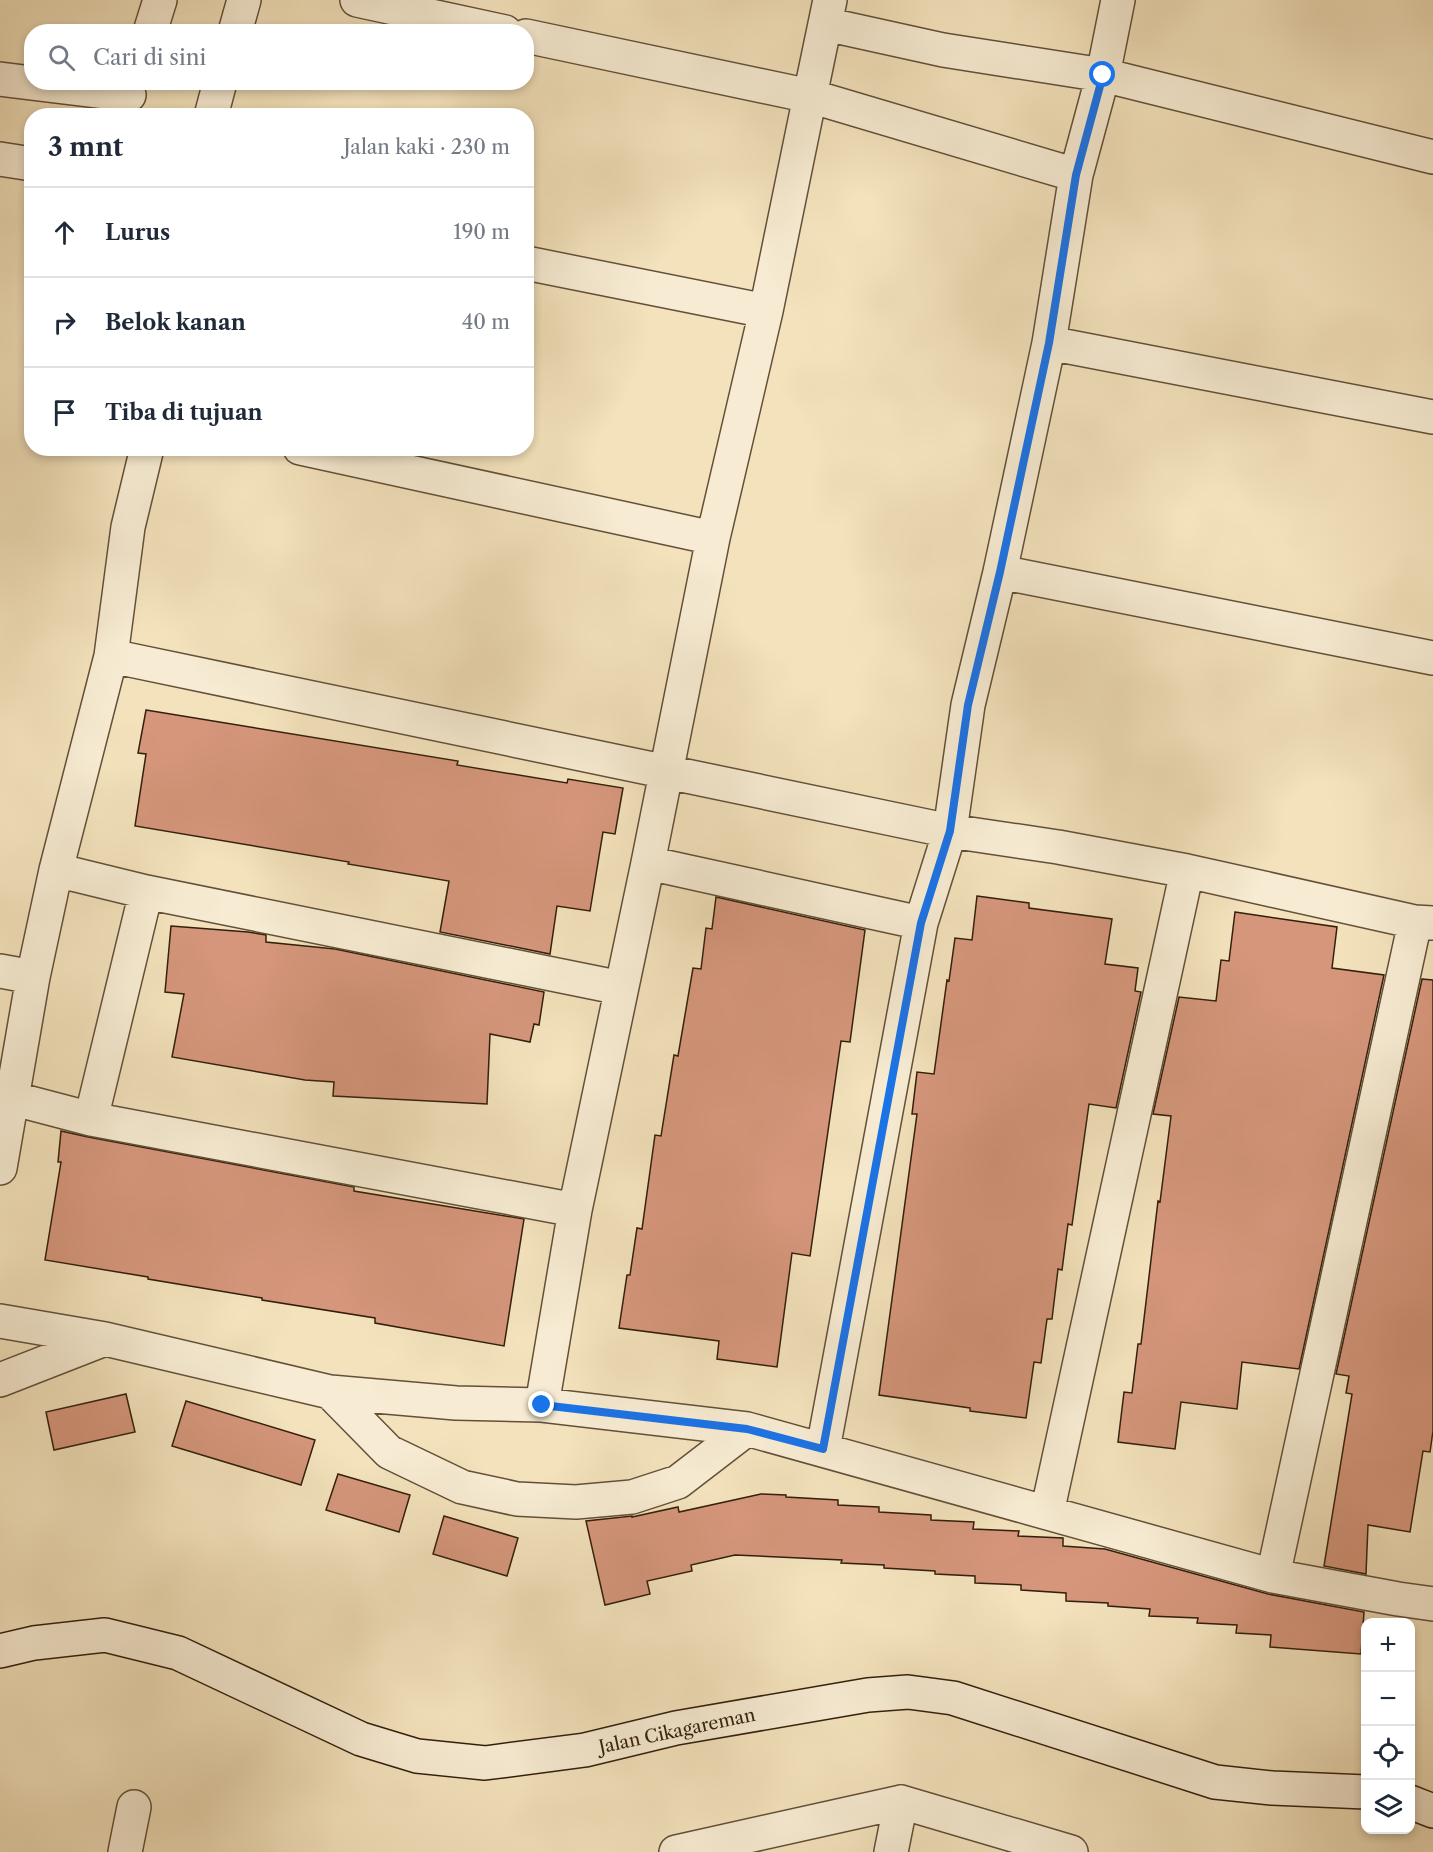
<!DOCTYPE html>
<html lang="id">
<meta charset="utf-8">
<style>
:root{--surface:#fff;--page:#f2f2f3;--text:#1f2937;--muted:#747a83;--line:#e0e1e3}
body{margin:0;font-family:"Libre Caslon Text",serif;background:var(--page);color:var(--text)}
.controls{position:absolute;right:18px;bottom:18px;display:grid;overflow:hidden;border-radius:12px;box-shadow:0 3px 9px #0003}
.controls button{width:54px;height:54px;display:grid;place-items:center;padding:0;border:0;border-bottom:2px solid var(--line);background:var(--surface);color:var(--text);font:30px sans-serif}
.stop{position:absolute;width:18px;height:18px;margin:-14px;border:4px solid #1a73e8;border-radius:50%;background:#fff}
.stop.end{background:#1a73e8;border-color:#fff;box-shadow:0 2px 6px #0008}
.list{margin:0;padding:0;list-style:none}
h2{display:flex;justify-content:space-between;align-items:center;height:78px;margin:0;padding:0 24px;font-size:26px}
h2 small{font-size:20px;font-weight:400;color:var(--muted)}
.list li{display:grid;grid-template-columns:39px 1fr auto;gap:18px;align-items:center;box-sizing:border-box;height:90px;padding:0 24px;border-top:2px solid var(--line)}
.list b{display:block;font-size:22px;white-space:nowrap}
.list em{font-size:20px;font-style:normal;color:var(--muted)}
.icon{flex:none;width:33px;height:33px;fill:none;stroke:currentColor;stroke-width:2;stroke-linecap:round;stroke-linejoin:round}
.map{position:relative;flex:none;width:1433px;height:1852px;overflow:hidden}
.search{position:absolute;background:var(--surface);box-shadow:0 3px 9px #0003;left:24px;top:24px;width:510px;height:66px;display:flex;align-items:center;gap:15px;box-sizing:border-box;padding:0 21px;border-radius:24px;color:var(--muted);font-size:22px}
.panel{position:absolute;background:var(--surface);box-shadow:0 3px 9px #0003;left:24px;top:108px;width:510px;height:348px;border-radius:24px}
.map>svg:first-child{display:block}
.building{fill:#d5967b;stroke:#331f0c;stroke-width:1.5}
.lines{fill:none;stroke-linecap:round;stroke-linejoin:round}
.street-casing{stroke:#635038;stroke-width:36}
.secondary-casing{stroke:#331f0c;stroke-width:36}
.street{stroke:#f7ecd3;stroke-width:33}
.secondary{stroke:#f7ecd3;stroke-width:33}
.route{stroke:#1a73e8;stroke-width:8}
.labels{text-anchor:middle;stroke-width:4.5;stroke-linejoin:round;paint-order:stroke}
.street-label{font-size:18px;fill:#331f0c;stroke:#f7ecd3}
</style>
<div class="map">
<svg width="1433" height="1852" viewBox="0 0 1433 1852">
<rect width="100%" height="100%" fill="#f3e2bc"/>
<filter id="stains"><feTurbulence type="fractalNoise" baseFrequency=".00333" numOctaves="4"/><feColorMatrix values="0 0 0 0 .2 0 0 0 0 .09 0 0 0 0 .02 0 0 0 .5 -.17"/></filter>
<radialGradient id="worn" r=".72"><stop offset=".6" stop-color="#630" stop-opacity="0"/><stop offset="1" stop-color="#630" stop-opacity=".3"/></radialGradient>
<path class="building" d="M146,710L458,761L457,765L567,783L568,779L623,788L615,834L603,832L590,911L557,906L550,954L440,932L449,881L348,864L349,862L135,826L146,754L138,753Z
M977,896L1029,903V908L1112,919L1105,964L1138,968L1135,991L1141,992L1116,1108L1089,1104L1072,1225L1068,1224L1062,1270L1058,1269L1052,1319H1047L1041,1363L1034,1362L1026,1418L970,1411V1408L879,1395L917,1114H912L917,1072L934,1074L947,980L949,981L955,938L972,940Z
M716,897L865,930L850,1042L841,1041L810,1256L792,1253L777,1367L717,1359L719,1341L619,1328L627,1275H630L637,1228L642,1229L655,1135L661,1136L674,1055L678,1056L693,968L701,969L706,928L712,929Z
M1235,912L1337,927L1332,968L1384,975L1299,1369L1242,1362L1237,1409L1181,1402L1175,1449L1118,1442L1124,1392L1132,1393L1138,1344H1141L1158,1201L1160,1202L1171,1116L1153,1114L1179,997L1216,1001L1221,960L1229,961Z
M171,926L248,932L266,935V942L335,949L544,992L539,1025L534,1024L530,1042L490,1034L487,1104L333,1096L334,1082L305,1080L172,1057L184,994L165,992Z
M1422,979L1433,980V1431L1430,1452L1423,1451L1410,1532L1368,1525L1366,1574L1324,1566L1352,1394L1346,1393L1349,1376L1336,1374Z
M61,1131L88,1137L354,1187V1191L524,1219L504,1346L375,1323V1318L262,1300V1298L148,1279V1277L45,1260L61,1162H58Z
M126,1394L135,1432L54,1450L46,1412Z
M186,1401L315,1440L301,1485L172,1446Z
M338,1474L410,1495L399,1532L326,1510Z
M761,1494L786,1495V1497L838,1500V1505L879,1507V1512L931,1515V1520L974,1522L973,1529L1019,1531L1018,1536L1063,1538V1546L1105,1549L1268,1594L1364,1612L1361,1654L1270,1647L1271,1635L1236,1633L1237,1625L1197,1623L1198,1618L1149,1616L1150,1609L1108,1606V1603L1066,1601V1593L1021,1590V1585L975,1583V1576L935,1574V1571L884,1568V1565L841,1563L842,1560L735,1555L691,1565L692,1571L647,1581L650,1594L605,1605L586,1521L632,1516V1517L678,1507L679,1512Z
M444,1516L518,1538L507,1576L433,1554Z"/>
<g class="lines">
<g class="street-casing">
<path id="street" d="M357,0L505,32
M1118,0L1103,75L1433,157
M150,32L160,0
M235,32L244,0
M526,36L810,96L830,0
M0,79L129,95
M211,116L220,82
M0,159L32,164
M526,263L766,311L810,96L1076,175
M1049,343L1433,417
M300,448L713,538
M1000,572L1433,658
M111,656L950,831L1058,847L1187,871
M648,863L921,923
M146,892L621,988
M0,971L33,977L56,870L111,656L128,527L147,448
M11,1098L91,1119L146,892L56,870
M91,1119L575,1210
M0,1168L33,977
M0,1321L105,1339
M0,1380L105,1339L330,1392L456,1403L542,1405L747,1429L1273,1576L1398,1599L1433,1604
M330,1392L389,1452L462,1487L517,1499L576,1502L632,1497L678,1482L747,1429
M542,1405L575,1210L648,863L713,538L766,311
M823,1449L921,923L950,831L968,705L1000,572L1049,343L1076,175L1103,75L943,50L825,24
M1047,1513L1187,871L1415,922L1433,923
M1273,1576L1415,922
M125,1852L134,1807
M676,1852L901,1802L1071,1852
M891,1852L901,1802"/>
</g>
<g class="secondary-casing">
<path id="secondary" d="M0,1651L34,1643L105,1635L178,1653L361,1739L417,1756L485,1763L585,1750L676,1728L868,1695L908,1692L953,1698L1215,1782L1272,1788L1366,1792
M1410,1802L1433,1811"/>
</g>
<use href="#street" class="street"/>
<use href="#secondary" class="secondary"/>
</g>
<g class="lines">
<path class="route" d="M542,1405L747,1429L823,1449L921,923L950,831L968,705L1000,572L1049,343L1076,175L1103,75"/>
</g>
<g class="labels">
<g class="street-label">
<text transform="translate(677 1731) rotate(-12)" y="6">Jalan Cikagareman</text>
</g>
</g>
<rect width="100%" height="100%" filter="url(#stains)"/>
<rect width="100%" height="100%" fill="url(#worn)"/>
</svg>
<div class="controls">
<button>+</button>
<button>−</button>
<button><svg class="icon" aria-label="locate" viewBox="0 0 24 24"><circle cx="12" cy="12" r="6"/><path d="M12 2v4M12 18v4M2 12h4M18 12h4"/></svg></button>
<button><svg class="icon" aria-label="layers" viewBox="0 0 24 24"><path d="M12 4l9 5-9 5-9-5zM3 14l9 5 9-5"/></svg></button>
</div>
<div class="stop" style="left:1103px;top:75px"></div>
<div class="stop end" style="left:542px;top:1405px"></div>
<div class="search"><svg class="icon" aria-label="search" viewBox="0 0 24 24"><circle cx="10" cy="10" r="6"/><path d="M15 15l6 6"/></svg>Cari di sini</div>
<section class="panel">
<h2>3 mnt<small>Jalan kaki · 230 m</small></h2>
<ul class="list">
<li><svg class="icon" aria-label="ahead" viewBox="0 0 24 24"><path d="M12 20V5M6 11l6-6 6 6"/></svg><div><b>Lurus</b></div><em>190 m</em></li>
<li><svg class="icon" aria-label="right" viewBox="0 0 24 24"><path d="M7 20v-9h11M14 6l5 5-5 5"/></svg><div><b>Belok kanan</b></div><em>40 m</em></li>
<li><svg class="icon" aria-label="arrive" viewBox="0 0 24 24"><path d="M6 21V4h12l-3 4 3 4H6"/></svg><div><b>Tiba di tujuan</b></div></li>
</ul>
</section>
</div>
